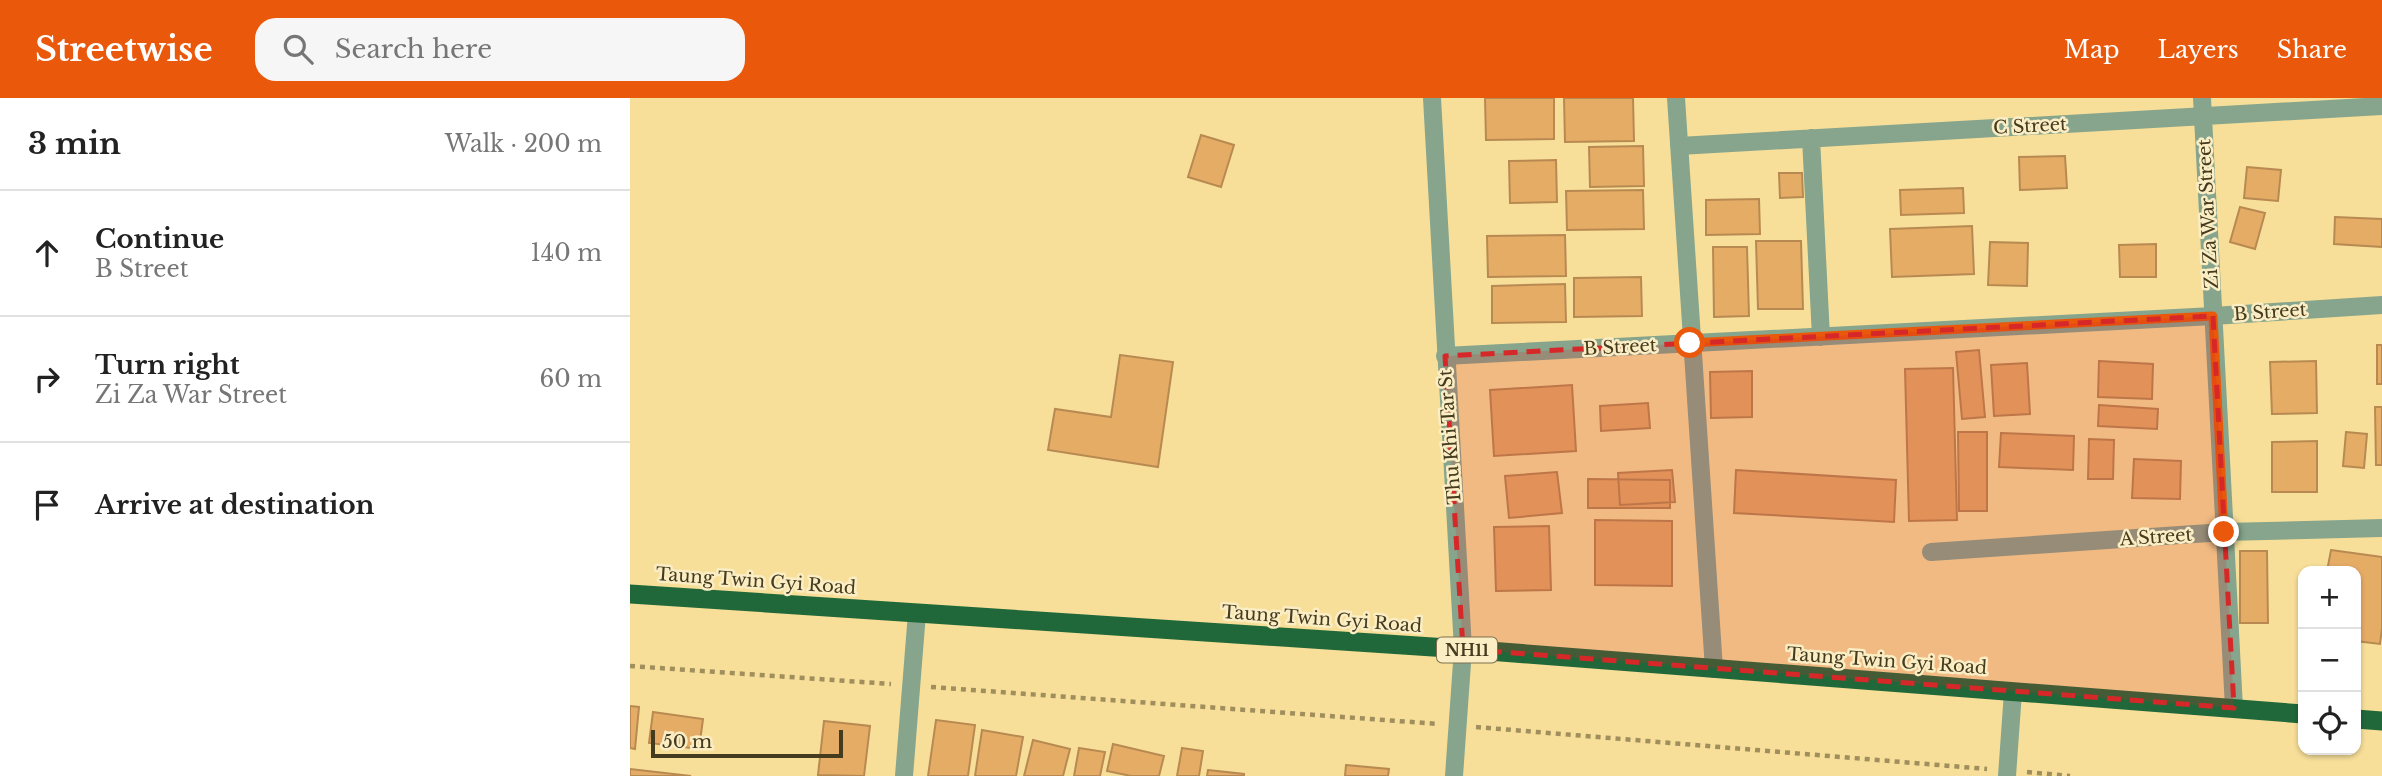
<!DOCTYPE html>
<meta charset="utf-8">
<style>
:root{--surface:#fff;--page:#f6f6f6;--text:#222;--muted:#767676;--line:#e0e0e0;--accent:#ea580c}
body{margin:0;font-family:"Libre Baskerville",serif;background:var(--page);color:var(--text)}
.controls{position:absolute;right:21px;bottom:21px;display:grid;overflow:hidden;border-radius:14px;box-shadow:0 2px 5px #0004}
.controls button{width:63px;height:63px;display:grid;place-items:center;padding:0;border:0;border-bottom:2px solid var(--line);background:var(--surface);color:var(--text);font:35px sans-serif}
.scale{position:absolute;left:21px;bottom:18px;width:192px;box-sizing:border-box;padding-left:7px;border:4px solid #453c1f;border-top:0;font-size:19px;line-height:24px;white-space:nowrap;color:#453c1f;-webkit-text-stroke:5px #fbedc4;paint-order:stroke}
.stop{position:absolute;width:21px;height:21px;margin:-16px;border:5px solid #ea580c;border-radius:50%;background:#fff}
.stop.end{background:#ea580c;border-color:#fff;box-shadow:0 2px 7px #0008}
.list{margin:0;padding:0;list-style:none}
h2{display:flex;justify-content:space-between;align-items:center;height:91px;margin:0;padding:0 28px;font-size:30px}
h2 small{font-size:23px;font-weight:400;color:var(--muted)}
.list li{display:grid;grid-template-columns:46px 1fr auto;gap:21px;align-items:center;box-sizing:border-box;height:126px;padding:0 28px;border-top:2px solid var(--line)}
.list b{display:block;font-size:26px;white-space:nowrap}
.list p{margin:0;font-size:23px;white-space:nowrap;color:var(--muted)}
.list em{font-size:23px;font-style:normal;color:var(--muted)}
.icon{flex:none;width:38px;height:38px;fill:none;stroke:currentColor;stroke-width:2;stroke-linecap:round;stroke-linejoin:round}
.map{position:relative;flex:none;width:1752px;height:678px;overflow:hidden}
header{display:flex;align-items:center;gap:42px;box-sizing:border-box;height:98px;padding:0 35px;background:var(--accent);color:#fff}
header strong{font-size:33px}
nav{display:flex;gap:38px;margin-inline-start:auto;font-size:24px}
.search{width:490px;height:63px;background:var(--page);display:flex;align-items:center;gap:18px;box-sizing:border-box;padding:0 24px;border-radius:21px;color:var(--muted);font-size:26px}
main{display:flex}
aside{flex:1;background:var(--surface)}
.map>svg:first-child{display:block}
.building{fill:#e5ac66;stroke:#b88a52;stroke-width:2}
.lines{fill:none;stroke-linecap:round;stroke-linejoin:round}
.path{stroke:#a08f5d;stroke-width:4.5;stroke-dasharray:5 5;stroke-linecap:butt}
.minor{stroke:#86a58c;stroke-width:18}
.tertiary{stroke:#86a58c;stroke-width:18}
.trunk{stroke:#20683a;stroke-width:19}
.route{stroke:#ea580c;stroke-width:9}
.marked{fill:#d62828;fill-opacity:0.2;stroke:#d62828;stroke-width:5;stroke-dasharray:14 9;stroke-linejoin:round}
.labels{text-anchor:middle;stroke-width:5;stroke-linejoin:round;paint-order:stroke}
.shield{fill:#fbedc4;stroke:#7c7150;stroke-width:2}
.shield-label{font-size:16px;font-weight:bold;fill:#453c1f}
.street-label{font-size:18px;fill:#453c1f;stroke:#fbedc4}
</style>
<header>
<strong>Streetwise</strong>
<div class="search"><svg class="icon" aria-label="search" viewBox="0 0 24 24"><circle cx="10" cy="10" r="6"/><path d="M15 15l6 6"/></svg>Search here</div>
<nav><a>Map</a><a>Layers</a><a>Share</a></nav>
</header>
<main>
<aside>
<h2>3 min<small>Walk · 200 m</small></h2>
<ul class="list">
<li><svg class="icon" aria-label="ahead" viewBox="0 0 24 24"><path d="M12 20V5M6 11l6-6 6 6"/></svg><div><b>Continue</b><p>B Street</p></div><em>140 m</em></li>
<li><svg class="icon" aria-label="right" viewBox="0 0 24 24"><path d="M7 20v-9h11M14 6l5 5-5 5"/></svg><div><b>Turn right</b><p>Zi Za War Street</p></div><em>60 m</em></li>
<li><svg class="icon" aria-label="arrive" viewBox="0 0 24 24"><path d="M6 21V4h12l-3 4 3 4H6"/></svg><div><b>Arrive at destination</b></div></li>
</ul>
</aside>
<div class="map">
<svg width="1752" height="678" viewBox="0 0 1752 678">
<rect width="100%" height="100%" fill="#f7df99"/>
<path class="building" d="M855,0H924V41L856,42Z
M934,0H1003L1004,43L935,44Z
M571,37L604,47L591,89L558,79Z
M1013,48L1014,88L960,89L959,49Z
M1435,58L1437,90L1390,92L1389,59Z
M926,62L927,104L880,105L879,63Z
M1617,69L1651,72L1648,103L1614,100Z
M1149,75H1172L1173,99L1150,100Z
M1333,90L1334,115L1271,117L1270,92Z
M1013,92L1014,131L937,132L936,93Z
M1129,101L1130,136L1076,137V102Z
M1610,109L1635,115L1625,151L1600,144Z
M1705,119L1752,121V149L1704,146Z
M1342,128L1344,176L1262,179L1260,131Z
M935,137L936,178L858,179L857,138Z
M1126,143H1171L1173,211H1128Z
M1360,144L1398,145L1397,188L1358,187Z
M1526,146V179H1490L1489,147Z
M1083,149H1117L1119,218L1084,219Z
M1011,179L1012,218L944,219V180Z
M935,186L936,224L862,225V188Z
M1747,247H1752V286H1747Z
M1349,252L1355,319L1332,321L1326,254Z
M490,257L543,264L528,369L418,352L425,311L481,319Z
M1469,263L1523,266L1522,301L1468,299Z
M1686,263L1687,315L1642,316L1640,264Z
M1397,265L1400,316L1364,318L1361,267Z
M1323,270L1327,422L1279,423L1275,271Z
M1122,273V319L1081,320L1080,274Z
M942,287L946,353L864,358L860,292Z
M1018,305L1020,330L971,333L970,308Z
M1469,307L1528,311L1527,331L1468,328Z
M1745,309H1752V367H1746Z
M1328,334H1357V413H1329Z
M1716,334L1737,336L1734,370L1713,368Z
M1371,335L1444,338L1443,372L1369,369Z
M1459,341L1484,342L1483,381H1458Z
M1687,343V394H1642V344Z
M1504,361L1551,363L1550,401L1502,400Z
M1042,372L1045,404L990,407L988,375Z
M1106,372L1266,382L1264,424L1104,415Z
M927,374L932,415L879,420L875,378Z
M958,381L1040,382V410H958Z
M965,422L1042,423V488L965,487Z
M919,428L921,492L866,493L864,429Z
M1701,452L1752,459V530L1750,546L1726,543V473H1697Z
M1610,453H1637L1638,525H1610Z
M0,608L9,609L5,651L0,650Z
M23,614L73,621L69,651L19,645Z
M306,622L345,627L338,678H298Z
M194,623L240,628L234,678L188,677Z
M352,632L393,639L386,678H345Z
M403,642L440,651L433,678H394Z
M483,646L534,658L529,678H501L477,673Z
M449,650L475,654L470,678H444Z
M552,650L573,653L569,678H547Z
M716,667L759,671L758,678H715Z
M0,671L61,678H0Z
M578,672L614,676V678H577Z"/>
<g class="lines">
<path class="path" d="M0,568L261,586
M301,589L809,626
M846,629L1357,671
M1397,674L1440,678"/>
<path class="minor" d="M1046,0L1084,571
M1572,0L1604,610
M1181,40L1191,239
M1049,48L1752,8
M815,258L1583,218L1752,207
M1301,454L1594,434L1752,430
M274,678L287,515
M1377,678L1383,594"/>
<path class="tertiary" d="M802,0L833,551L824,678"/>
<path class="trunk" d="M0,496L833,551L1673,616
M1726,621L1752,623"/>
</g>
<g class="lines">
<path class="route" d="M1060,245L1583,218L1594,434"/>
</g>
<path class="marked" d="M1583,218L1604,610L833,551L815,258Z"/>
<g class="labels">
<rect class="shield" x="807" y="539.5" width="60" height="25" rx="5"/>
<g class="shield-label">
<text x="837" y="558">NH11</text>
</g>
<g class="street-label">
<text transform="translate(1400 28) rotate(-3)" y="6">C Street</text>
<text transform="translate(1578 116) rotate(-93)" y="6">Zi Za War Street</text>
<text transform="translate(1640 214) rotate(-4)" y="6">B Street</text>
<text transform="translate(990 249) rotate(-3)" y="6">B Street</text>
<text transform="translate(820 339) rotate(-94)" y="6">Thu Khi Tar St</text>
<text transform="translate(1526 439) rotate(-4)" y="6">A Street</text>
<text transform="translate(126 483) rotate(4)" y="6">Taung Twin Gyi Road</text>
<text transform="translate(692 521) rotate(4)" y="6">Taung Twin Gyi Road</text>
<text transform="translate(1257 563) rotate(4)" y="6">Taung Twin Gyi Road</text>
</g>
</g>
</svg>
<div class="controls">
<button>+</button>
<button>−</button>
<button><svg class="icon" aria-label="locate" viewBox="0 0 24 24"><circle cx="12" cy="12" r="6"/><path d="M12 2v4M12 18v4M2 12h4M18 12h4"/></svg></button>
</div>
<div class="scale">50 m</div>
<div class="stop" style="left:1060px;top:245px"></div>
<div class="stop end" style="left:1594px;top:434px"></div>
</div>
</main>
